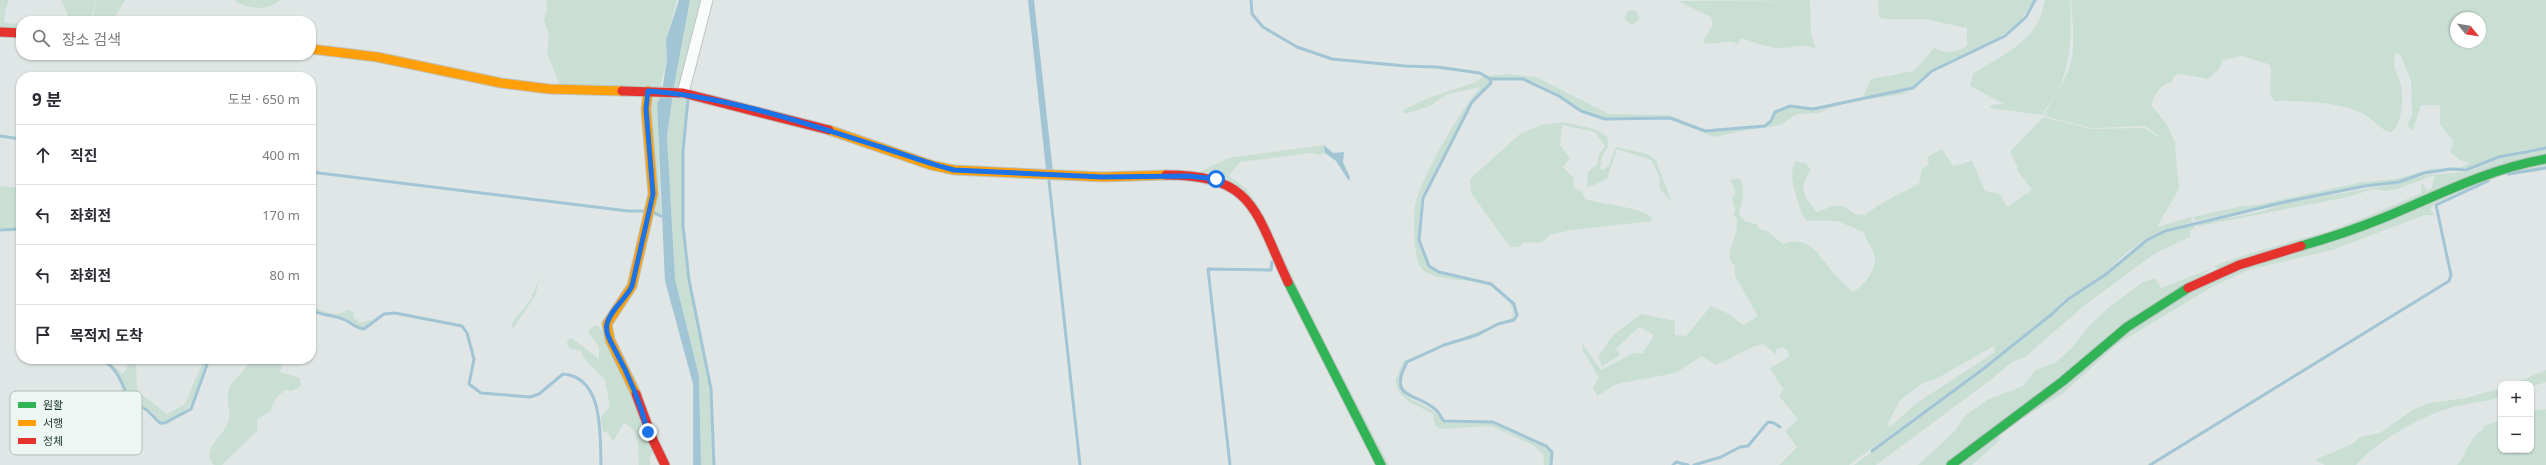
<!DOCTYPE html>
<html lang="ko">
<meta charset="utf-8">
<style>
:root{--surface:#fff;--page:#f2f2f3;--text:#2b2b33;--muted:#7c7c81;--line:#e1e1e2}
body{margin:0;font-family:"Noto Sans","Noto Sans KR",sans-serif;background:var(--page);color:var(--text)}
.controls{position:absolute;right:12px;bottom:12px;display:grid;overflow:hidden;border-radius:8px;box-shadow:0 1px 3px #0004}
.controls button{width:36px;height:36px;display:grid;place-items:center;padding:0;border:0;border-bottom:1px solid var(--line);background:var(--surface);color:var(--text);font:20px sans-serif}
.compass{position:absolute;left:2450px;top:12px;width:36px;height:36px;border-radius:50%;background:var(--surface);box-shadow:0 1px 3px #0004;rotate:120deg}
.stop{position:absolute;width:12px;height:12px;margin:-9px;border:3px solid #1a73e8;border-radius:50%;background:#fff}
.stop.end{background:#1a73e8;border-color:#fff;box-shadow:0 1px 4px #0008}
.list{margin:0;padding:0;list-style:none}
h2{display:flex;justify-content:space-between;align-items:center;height:52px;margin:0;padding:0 16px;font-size:17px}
h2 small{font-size:13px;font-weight:400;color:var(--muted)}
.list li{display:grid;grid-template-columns:26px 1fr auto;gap:12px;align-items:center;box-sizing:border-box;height:60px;padding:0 16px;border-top:1px solid var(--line)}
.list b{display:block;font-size:15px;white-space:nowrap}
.list em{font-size:13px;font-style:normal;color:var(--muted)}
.icon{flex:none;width:22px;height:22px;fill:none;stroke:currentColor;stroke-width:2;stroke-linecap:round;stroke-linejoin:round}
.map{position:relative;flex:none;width:2546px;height:465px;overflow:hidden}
.search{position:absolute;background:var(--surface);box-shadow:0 1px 3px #0004;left:16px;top:16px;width:300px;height:44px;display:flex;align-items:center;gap:10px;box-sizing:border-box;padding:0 14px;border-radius:16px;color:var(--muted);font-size:15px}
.panel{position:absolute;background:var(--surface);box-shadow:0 1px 3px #0004;left:16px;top:72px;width:300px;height:292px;border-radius:16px}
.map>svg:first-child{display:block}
.green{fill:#c9dfd4;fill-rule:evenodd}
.water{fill:#a1c5d5}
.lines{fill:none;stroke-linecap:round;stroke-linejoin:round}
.stream{stroke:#a1c5d5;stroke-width:3}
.street-casing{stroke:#bdc3c2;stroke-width:13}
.fast-casing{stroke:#bcc4c2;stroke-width:11}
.slow-casing{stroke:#bcc4c2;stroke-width:11}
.jam-casing{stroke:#bcc4c2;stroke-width:11}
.street{stroke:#fafbfb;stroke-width:11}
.fast{stroke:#30b455;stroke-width:9}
.slow{stroke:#ff9f0a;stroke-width:9}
.jam{stroke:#e5322d;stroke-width:9}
.route{stroke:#1a73e8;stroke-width:5}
.key{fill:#edf6f3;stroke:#b0bdba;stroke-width:1}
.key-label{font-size:11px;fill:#203835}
</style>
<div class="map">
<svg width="2546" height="465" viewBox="0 0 2546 465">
<rect width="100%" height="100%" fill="#e0e6e5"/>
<path class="green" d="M0,0H9L5,10L4,23L21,24V30L0,27Z
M61,0H96L90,21H65L68,15Z
M97,0H125L113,21H91Z
M236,0H280C269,11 249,9 236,2Z
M546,0H677L666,40L667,60L660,87L560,86L547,53L549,35L544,19L547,10Z
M690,0H704L681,88L674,86Z
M1810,0L1811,33L1816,49C1802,41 1793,49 1779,48C1765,47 1754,42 1741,38L1738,44C1725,38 1717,46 1705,43L1703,41L1713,24L1711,17L1678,1Z
M1878,0H2034L2016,27L1983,47L1931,70L1913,87L1863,97L1871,79L1914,71L1934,48C1946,54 1955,53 1967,46V28L1924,19H1884L1879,17Z
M2045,0H2070C2071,31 2072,57 2060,86C2055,97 2047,104 2043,115L1990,108L1991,105L2004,104L1970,86L1973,74C1997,58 2031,44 2041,15C2043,10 2043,5 2045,0Z
M2071,0H2546V147L2523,150L2467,168L2439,169L2399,181L2365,185L2195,221L2193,217L2243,206L2256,205L2363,182L2395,179L2431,169L2461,167L2470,163L2460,160L2450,152L2453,141L2440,124V105H2421L2413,130L2407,126L2412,115L2411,81L2401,56L2396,53C2391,69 2398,72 2401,86C2404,99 2402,123 2392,132C2383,133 2371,117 2362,113C2335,101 2302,101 2274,101L2270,94L2271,68L2268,64L2242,56L2223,60L2219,69L2208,79L2180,74L2174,76L2172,82C2159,85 2156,93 2151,105L2166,123L2177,146L2169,144L2145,126L2092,128L2044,116C2051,99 2064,84 2070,66C2076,46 2072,21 2071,0ZM2456,18H2480V42H2456Z
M1625 17a7 7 0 1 1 14 0a7 7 0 1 1-14 0Z
M1509,74L1536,77L1609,114L1669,115L1680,119L1686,124L1670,117L1605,118L1582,110L1560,95L1532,81L1523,78L1491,79L1487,76Z
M1483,77L1489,80L1490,83L1471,102L1421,198L1418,241L1429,267C1461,284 1486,275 1513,305L1516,309L1513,319L1476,335L1443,345L1406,362L1398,382L1407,397L1433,410L1445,423C1458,424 1470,420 1482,421C1495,422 1547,443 1552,454L1550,465H1544L1543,454L1533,445L1491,426L1441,429L1435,426L1433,414L1409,402L1398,391L1395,381L1403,361L1512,318C1518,304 1497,289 1485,285C1464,277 1443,283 1422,270C1413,258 1412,212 1417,198C1427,168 1460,110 1481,87L1448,94L1428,107L1404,114L1403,110L1428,98L1476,82Z
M1899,92L1910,93L1855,101L1829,108L1819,113L1797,114L1780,125L1750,130L1751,127C1764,127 1770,126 1775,113L1790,106L1813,109Z
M661,97L657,104L661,216L653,212L652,99Z
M688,97L683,152L682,226L688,280L704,351L710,390L713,465H701L699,376L675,279L667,136L672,99Z
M2043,117L2092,129L2144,128L2175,147L2179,188L2157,227L2191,217L2193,222L2164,230L2145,239L2125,254L2104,274L2066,298L2051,314L1967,379L1849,465H1779L1797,447L1785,431L1798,419L1779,396L1783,389L1770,368L1789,357L1788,351L1783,347L1776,350L1777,355L1763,344C1746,347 1733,359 1716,365L1702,356L1675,373L1616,384L1597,396L1593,387L1599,378L1583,351L1581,342L1601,370L1633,353H1643L1654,335L1639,327L1616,349L1620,355L1602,366L1598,357L1613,335L1641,314L1675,321V335L1686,336L1711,306L1729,314L1743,325L1758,316L1735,276V266C1723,255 1734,245 1736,232C1737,228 1737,223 1737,219L1733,214L1735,210L1732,198L1736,192L1730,180L1739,178C1747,188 1742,201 1739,214L1744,221L1756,224L1760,229L1767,231L1783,244C1810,235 1816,253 1831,270C1837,278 1846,285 1853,292C1862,288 1877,269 1875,258C1874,249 1866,242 1864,232L1837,221H1807C1800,215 1792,183 1792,174C1792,170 1794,165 1795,161L1806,163L1811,170C1797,190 1804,196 1817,212L1833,206H1843L1855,214L1865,215L1880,204L1919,184L1922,169L1929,164L1927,157L1942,149L1953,166L1972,161L1985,191L2000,194L2007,207L2032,190L2017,170L2018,167L2010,152ZM1994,346L1995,352L1915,404L1889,428L1888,423L1900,400L1923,383L1936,379Z
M1563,122L1594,129L1607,136L1608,147L1602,156L1600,168L1603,170L1609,165L1616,147L1648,154L1656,160L1672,203L1660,189L1659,175L1651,160L1617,149L1607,179L1587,188L1588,172L1597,164L1599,154L1605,146L1595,132L1562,125L1560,145L1570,158L1563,167L1573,177L1574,188L1582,191L1585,199C1600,204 1642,207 1652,218V221L1572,230L1549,235C1543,247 1533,241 1522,243L1520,247H1510L1471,193L1470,179L1520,134L1541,125Z
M1749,127L1748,130L1714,137L1695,129L1705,132Z
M1324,145L1325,153L1320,155L1310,153L1240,162L1229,176L1246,188L1256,203L1325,343L1389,465H1385L1337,375L1252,202C1235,178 1223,177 1194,175L1228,158Z
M2546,149V157L2220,270L2214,266C2250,252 2288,243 2325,232C2358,221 2389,207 2421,193V185L2423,184L2426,190L2431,189L2435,175L2397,189L2385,191L2373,189L2348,197L2199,226L2196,224L2259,212L2286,203L2400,183L2425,175L2467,172L2500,159Z
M2546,162V167L2505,174L2435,203L2430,210L2435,215H2425L2332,250L2248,270L2210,288L2119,343L2062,394L1999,433L2000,440L1972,465H1955C1992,433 2033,408 2071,377C2120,338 2167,299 2225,274C2269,255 2318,247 2363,228C2422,204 2481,170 2546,162Z
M0,186L21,188V228H0Z
M2194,224L2195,228L2190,230V237L2154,254L2085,305L2025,357L2012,362L1993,378L1876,465H1854L1984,369L2068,299L2106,276L2126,256L2147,240L2165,232Z
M2212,268L1948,465H1918L1954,432L1965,416L1987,400L2023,386L2036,370L2056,362L2072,348L2089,326L2108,308L2143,282L2155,278L2161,288Z
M540,277L535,296L513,329L512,323L531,299Z
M311,305C322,311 336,319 348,309L354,313L353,317L360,323L374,319L365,327H360L343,317L327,316L311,308Z
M597,325L607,337L654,452L650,457V465H639C638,450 641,431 624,423L613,441L607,432H603L601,417L610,407L605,380L582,356L581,351L570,349L567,344L568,339L572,338L599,359V347L588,332L591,327Z
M103,359H106L123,374L129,363L127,359H136L137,391L167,414L185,404L204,359H208C195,384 197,418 162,422L149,409L129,398L120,375Z
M250,359H284L280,372L300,378L301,386L292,391L285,390C277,396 273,401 271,411L257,419V431L222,465H214C200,450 223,436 228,423C232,412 225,400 229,389C233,377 247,372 250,359Z
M2546,370V382L2531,387V384H2513Z
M2501,388V397C2485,402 2467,403 2450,408C2420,417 2377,441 2356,465H2325L2315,460L2352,444L2360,437L2380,433L2414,409L2429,403L2466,398Z
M2546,409V465H2457C2466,456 2467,444 2476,435C2480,431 2483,431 2484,426L2501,420V450H2531V411Z"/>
<path class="water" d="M679,0H690L674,86L667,136L675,279L699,376L701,465H693V384L665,281L657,103L661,97L667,60L666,40Z
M1028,0H1034L1053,172L1046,170Z
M1324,145L1333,153L1344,152L1343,162L1350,177L1349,181L1336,161L1325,153Z"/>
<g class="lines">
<path class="stream" d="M1251,0L1252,14L1263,27L1297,47L1332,59L1405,66L1437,67L1480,73L1490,79H1523L1559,96L1581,111L1605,119L1670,118L1705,131L1765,126L1771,121L1775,112L1790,106L1813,109L1913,88L1932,71L2005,36L2026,17L2035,0
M1490,79L1491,83L1472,102L1423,198L1419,240L1429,266L1439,272L1491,284L1514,304L1517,315L1514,320L1498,324L1477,335L1444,345L1407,362C1386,401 1419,392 1437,411C1440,414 1441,418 1444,421L1493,422L1546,446L1552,452L1551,465
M688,99L683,151V226L689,280L711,389L714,465
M0,136L21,139
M311,172L628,211H644
M2508,174L2546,168
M1049,181L1080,465
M654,213L661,216
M0,230L21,229
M311,310C323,316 334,315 345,320C352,323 356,328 364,329L384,314L395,313L462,326L467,333L474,359L469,384L481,393L530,397L539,394L563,374C604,377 600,435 601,465
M100,359C118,367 122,384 129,400L147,410L160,423H165L191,409L209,359
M1872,451L1983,369L2052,314L2068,299L2105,275L2147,240L2165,231L2285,202L2365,186L2399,182L2424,173L2451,169L2466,170L2499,157L2546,148
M1230,465L1208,269L1271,270L1272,262
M1673,465L1676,462L1688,465
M1694,465L1721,457L1740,447L1748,446L1768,422L1774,423L1780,427
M2150,465L2449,281L2451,275L2436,205L2488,181"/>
<g class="street-casing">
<path id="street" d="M683,93L707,0"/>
</g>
<g class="fast-casing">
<path id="fast" d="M2301,246C2329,238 2356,229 2383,218C2437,196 2487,169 2546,159
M1288,282L1381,465
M1951,465L2063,381L2127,327L2188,288"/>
</g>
<g class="slow-casing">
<path id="slow" d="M311,49L377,57L501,83L549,89L622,91
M829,130L931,165L954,170L1103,177L1166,175
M636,394L610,340L607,324L632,286L653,194L646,109L648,91"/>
</g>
<g class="jam-casing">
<path id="jam" d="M0,32L21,33
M622,91L683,93L829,130
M1166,175C1255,175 1255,212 1288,282
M2188,288L2239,265L2301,246
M636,394L653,440L665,465"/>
</g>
<use href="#street" class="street"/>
<use href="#fast" class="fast"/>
<use href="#slow" class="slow"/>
<use href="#jam" class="jam"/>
</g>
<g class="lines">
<path class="route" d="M648,432C640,402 630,377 615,350C611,342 605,333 607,324C610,310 626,299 632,286L653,194L646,109L648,91C726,96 807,124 881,147C906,155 929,164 954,170L1102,177L1188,176L1216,179"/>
</g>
<rect x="10" y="391" width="132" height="64" rx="6" class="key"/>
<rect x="18" y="402" width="18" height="6" fill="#30b455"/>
<rect x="18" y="420" width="18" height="6" fill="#ff9f0a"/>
<rect x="18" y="438" width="18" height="6" fill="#e5322d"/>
<g class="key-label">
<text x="43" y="409">원활</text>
<text x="43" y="427">서행</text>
<text x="43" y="445">정체</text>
</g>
</svg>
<div class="controls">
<button>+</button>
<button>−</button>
</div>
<svg class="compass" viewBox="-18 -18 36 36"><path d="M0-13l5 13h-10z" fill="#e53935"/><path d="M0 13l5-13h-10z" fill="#7c7c81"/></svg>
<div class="stop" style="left:1216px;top:179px"></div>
<div class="stop end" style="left:648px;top:432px"></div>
<div class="search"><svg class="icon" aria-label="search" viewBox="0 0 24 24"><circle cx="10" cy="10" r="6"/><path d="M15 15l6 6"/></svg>장소 검색</div>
<section class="panel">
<h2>9 분<small>도보 · 650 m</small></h2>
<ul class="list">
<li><svg class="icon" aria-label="ahead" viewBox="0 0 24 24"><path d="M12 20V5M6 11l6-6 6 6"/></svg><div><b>직진</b></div><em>400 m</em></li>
<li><svg class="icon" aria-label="left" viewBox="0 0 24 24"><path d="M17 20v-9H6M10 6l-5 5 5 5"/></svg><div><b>좌회전</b></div><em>170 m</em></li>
<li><svg class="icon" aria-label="left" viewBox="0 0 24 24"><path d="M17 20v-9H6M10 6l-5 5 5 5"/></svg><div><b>좌회전</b></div><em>80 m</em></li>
<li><svg class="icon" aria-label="arrive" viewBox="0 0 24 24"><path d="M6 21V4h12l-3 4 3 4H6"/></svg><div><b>목적지 도착</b></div></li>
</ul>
</section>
</div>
